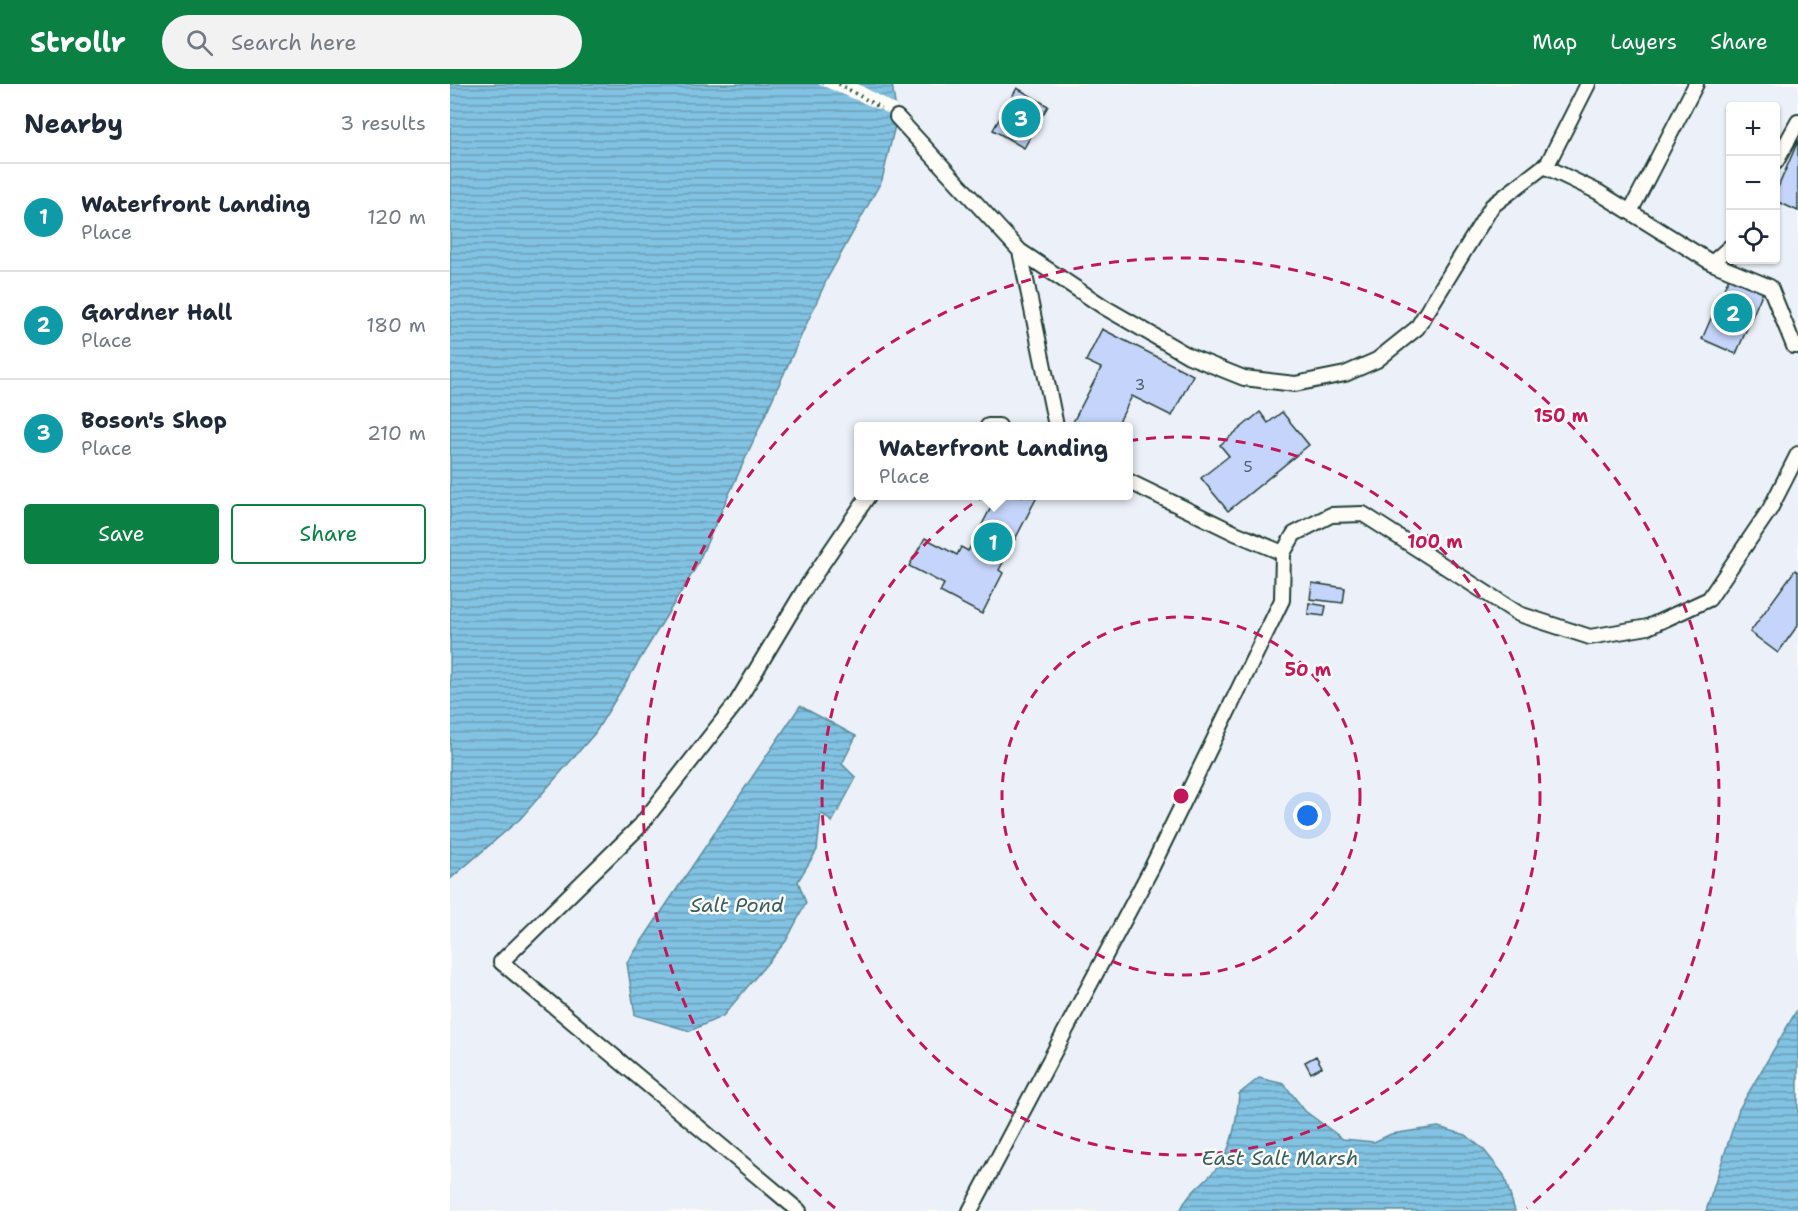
<!DOCTYPE html>
<meta charset="utf-8">
<style>
:root{--surface:#fff;--page:#f2f2f3;--text:#1f2937;--muted:#747a83;--line:#e0e1e3;--accent:#0b8043}
body{margin:0;font-family:"Shantell Sans",sans-serif;background:var(--page);color:var(--text)}
.controls{position:absolute;right:18px;top:18px;display:grid;overflow:hidden;border-radius:6px;box-shadow:0 2px 4px #0004}
.controls button{width:54px;height:54px;display:grid;place-items:center;padding:0;border:0;border-bottom:2px solid var(--line);background:var(--surface);color:var(--text);font:30px sans-serif}
.you{position:absolute;left:858px;top:732px;width:21px;height:21px;margin:-15px;border:4px solid #fff;border-radius:50%;background:#1a73e8;box-shadow:0 0 0 9px #1a73e833}
.badge{display:grid;place-items:center;width:39px;height:39px;border-radius:50%;background:var(--accent);color:#fff;font-size:20px;font-weight:700}
.pin{position:absolute;translate:-50% -50%;border:3px solid #fff;box-shadow:0 2px 6px #0006}
.popup{position:absolute;left:404px;top:338px;width:279px;height:78px;box-sizing:border-box;display:grid;place-content:center;border-radius:6px;background:var(--surface);filter:drop-shadow(0 2px 4px #0005);font-size:20px;white-space:nowrap;color:var(--muted)}
.popup b{font-size:22px;color:var(--text)}
.popup::after{content:'';position:absolute;left:50%;top:100%;margin-left:-12px;border:12px solid transparent;border-top-color:var(--surface)}
.list{margin:0;padding:0;list-style:none}
h2{display:flex;justify-content:space-between;align-items:center;height:78px;margin:0;padding:0 24px;font-size:26px}
h2 small{font-size:20px;font-weight:400;color:var(--muted)}
.list li{display:grid;grid-template-columns:39px 1fr auto;gap:18px;align-items:center;box-sizing:border-box;height:108px;padding:0 24px;border-top:2px solid var(--line)}
.list b{display:block;font-size:22px;white-space:nowrap}
.list p{margin:0;font-size:20px;white-space:nowrap;color:var(--muted)}
.list em{font-size:20px;font-style:normal;color:var(--muted)}
.actions{display:flex;gap:12px;padding:18px 24px}
.actions a{flex:1;padding:14px 0;border:2px solid var(--accent);border-radius:6px;text-align:center;font-size:21px;color:var(--accent)}
.actions .main{background:var(--accent);color:#fff}
.icon{flex:none;width:33px;height:33px;fill:none;stroke:currentColor;stroke-width:2;stroke-linecap:round;stroke-linejoin:round}
.map{position:relative;flex:none;width:1348px;height:1127px;overflow:hidden}
header{display:flex;align-items:center;gap:36px;box-sizing:border-box;height:84px;padding:0 30px;background:var(--accent);color:#fff}
header strong{font-size:28px}
nav{display:flex;gap:33px;margin-inline-start:auto;font-size:21px}
.search{width:420px;height:54px;background:var(--page);display:flex;align-items:center;gap:15px;box-sizing:border-box;padding:0 21px;border-radius:33px;color:var(--muted);font-size:22px}
main{display:flex}
aside{flex:1;background:var(--surface)}
.map>svg:first-child{display:block}
.built{fill:#ecf0f8;fill-rule:evenodd}
.water{fill:url(#water-rules);stroke:#5a8d9c;stroke-width:1.5}
.pier{fill:#fdfcf7}
.building{fill:#c4d4fa;stroke:#1f3d34;stroke-width:1.5}
.lines{fill:none;stroke-linecap:round;stroke-linejoin:round}
.service-casing{stroke:#1f3d34;stroke-width:18}
.path{stroke:#1f3d34;stroke-width:4;stroke-dasharray:1.5 4.5;stroke-linecap:butt}
.service{stroke:#fdfcf7;stroke-width:14}
.ring{fill:none;stroke:#c2185b;stroke-width:3;stroke-dasharray:10 8}
.labels{text-anchor:middle;stroke-width:5;stroke-linejoin:round;paint-order:stroke}
.number-label{font-size:15px;fill:#486366}
.water-label{font-size:20px;font-style:italic;fill:#385e60;stroke:#fdfcf7}
.centre{fill:#c2185b;stroke:#fdfcf7;stroke-width:3}
.ring-label{font-size:18px;text-anchor:middle;font-weight:bold;fill:#c2185b;stroke:#fdfcf7;stroke-width:5;stroke-linejoin:round;paint-order:stroke}
</style>
<header>
<strong>Strollr</strong>
<div class="search"><svg class="icon" aria-label="search" viewBox="0 0 24 24"><circle cx="10" cy="10" r="6"/><path d="M15 15l6 6"/></svg>Search here</div>
<nav><a>Map</a><a>Layers</a><a>Share</a></nav>
</header>
<main>
<aside>
<h2>Nearby<small>3 results</small></h2>
<ul class="list">
<li><span class="badge" style="background:#0f9aa8">1</span><div><b>Waterfront Landing</b><p>Place</p></div><em>120 m</em></li>
<li><span class="badge" style="background:#0f9aa8">2</span><div><b>Gardner Hall</b><p>Place</p></div><em>180 m</em></li>
<li><span class="badge" style="background:#0f9aa8">3</span><div><b>Boson's Shop</b><p>Place</p></div><em>210 m</em></li>
</ul>
<div class="actions"><a class="main">Save</a><a>Share</a></div>
</aside>
<div class="map">
<svg width="1348" height="1127" viewBox="0 0 1348 1127">
<defs>
<pattern id="water-rules" width="6" height="5" patternUnits="userSpaceOnUse" patternTransform="scale(1.5)"><rect width="6" height="5" fill="#82c2e2"/><path d="M0 2.5h6" fill="none" stroke="#6a9fb8"/></pattern>
</defs>
<rect width="100%" height="100%" fill="#fdfcf7"/>
<filter id="ink" filterUnits="userSpaceOnUse"><feTurbulence type="fractalNoise" baseFrequency=".0167" numOctaves="2"/><feDisplacementMap in="SourceGraphic" scale="12" xChannelSelector="R" yChannelSelector="G"/><feConvolveMatrix kernelMatrix="1 2 1 2 8 2 1 2 1" color-interpolation-filters="sRGB"/></filter>
<g filter="url(#ink)">
<path class="built" d="M442,0H1348V924L1289,1025L1256,1127H0V795L70,735L145,649L245,485L377,195L432,96L447,33ZM1280,22H1326V176H1280ZM408,342H678V412H408Z"/>
<path class="water" d="M0,0H442L447,33L432,96L377,195L245,485L145,649L70,735L0,795Z
M350,622L406,652L392,680L406,694L382,738L371,729L367,766L348,797L356,819L336,857L273,932L240,947L185,931L177,879Z
M1348,924V1127H1256L1289,1025Z
M809,994L834,1000L855,1027L893,1055L924,1058L941,1050L988,1043L1016,1051L1034,1066L1054,1091L1065,1127H730C739,1105 763,1094 774,1074C784,1055 787,1031 789,1010Z"/>
<path class="pier" d="M368,0H408L446,21L447,33Z"/>
<path class="building" d="M567,4L598,22L574,64L543,46Z
M1348,57V127L1326,117V108Z
M1281,189L1315,203L1286,270L1252,255Z
M652,245L743,291L722,332L682,312L667,342H621L651,284L636,277Z
M810,328L818,339L832,328L859,361L778,427L751,394L779,372L770,361Z
M547,412L587,413L549,486L553,489L532,530L490,508L494,500L459,482L475,454L507,471L511,463L518,467Z
M1345,486L1348,488V541L1328,569L1300,548Z
M862,499L895,504L893,519L860,515Z
M859,519L876,522L874,532L858,530Z
M866,972L872,983L861,989L855,978Z"/>
<g class="lines">
<g class="service-casing">
<path id="service" d="M447,33L570,167L654,223L739,272L794,294L845,300L895,290L927,276L967,244L1042,122L1098,79L1138,0
M1326,78L1348,38
M1094,82L1148,108L1262,179L1280,163
M1180,128L1246,0
M570,167L606,342
M1262,179L1320,203L1344,262H1348
M538,342H549
M833,469L844,450L881,431L913,430L1069,530L1140,553L1198,543L1259,515L1320,425L1348,370
M349,1127L51,878L190,742L287,618L353,508L418,412
M520,1127L701,785L832,516L833,469L785,449L678,397"/>
</g>
<path class="path" d="M389,0L431,24"/>
<use href="#service" class="service"/>
</g>
</g>
<g class="ring">
<circle cx="731" cy="712" r="179"/>
<circle cx="731" cy="712" r="359"/>
<path d="M385 1124A538 538 0 1 1 1077 1124"/>
</g>
<g class="labels">
<g class="number-label">
<text x="690" y="306">3</text>
<text x="798" y="388">5</text>
</g>
<g class="water-label">
<text x="287" y="828">Salt Pond</text>
<text x="830" y="1081">East Salt Marsh</text>
</g>
</g>
<circle cx="731" cy="712" r="9" class="centre"/>
<g class="ring-label">
<text x="1111" y="338">150 m</text>
<text x="985" y="464">100 m</text>
<text x="858" y="592">50 m</text>
</g>
</svg>
<div class="controls">
<button>+</button>
<button>−</button>
<button><svg class="icon" aria-label="locate" viewBox="0 0 24 24"><circle cx="12" cy="12" r="6"/><path d="M12 2v4M12 18v4M2 12h4M18 12h4"/></svg></button>
</div>
<div class="you"></div>
<div class="pin badge" style="left:543px;top:458px;background:#0f9aa8">1</div>
<div class="popup"><b>Waterfront Landing</b>Place</div>
<div class="pin badge" style="left:1283px;top:229px;background:#0f9aa8">2</div>
<div class="pin badge" style="left:571px;top:34px;background:#0f9aa8">3</div>
</div>
</main>
